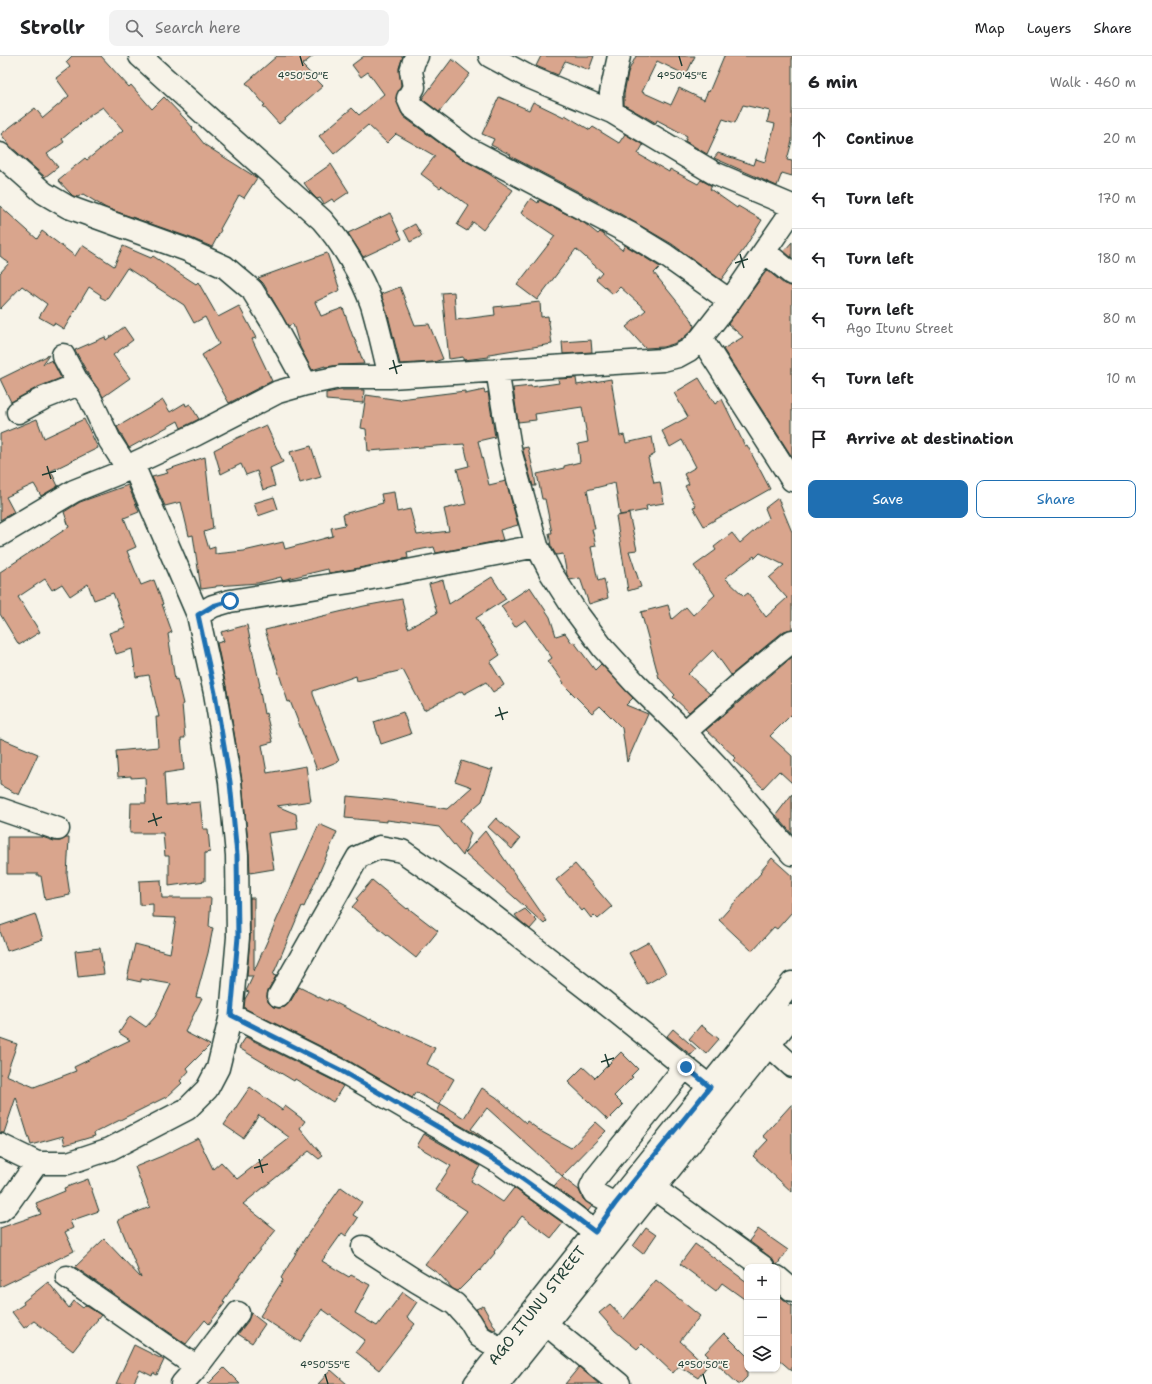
<!DOCTYPE html>
<meta charset="utf-8">
<style>
:root{--surface:#fff;--page:#f2f2f2;--text:#202124;--muted:#757577;--line:#e0e0e0;--accent:#1f6fb2}
body{margin:0;font-family:"Shantell Sans",sans-serif;background:var(--page);color:var(--text)}
.controls{position:absolute;right:12px;bottom:12px;display:grid;overflow:hidden;border-radius:8px;box-shadow:0 1px 3px #0004}
.controls button{width:36px;height:36px;display:grid;place-items:center;padding:0;border:0;border-bottom:1px solid var(--line);background:var(--surface);color:var(--text);font:20px sans-serif}
.stop{position:absolute;width:12px;height:12px;margin:-9px;border:3px solid #1f6fb2;border-radius:50%;background:#fff}
.stop.end{background:#1f6fb2;border-color:#fff;box-shadow:0 1px 4px #0008}
.list{margin:0;padding:0;list-style:none}
h2{display:flex;justify-content:space-between;align-items:center;height:52px;margin:0;padding:0 16px;font-size:17px}
h2 small{font-size:13px;font-weight:400;color:var(--muted)}
.list li{display:grid;grid-template-columns:26px 1fr auto;gap:12px;align-items:center;box-sizing:border-box;height:60px;padding:0 16px;border-top:1px solid var(--line)}
.list b{display:block;font-size:15px;white-space:nowrap}
.list p{margin:0;font-size:13px;white-space:nowrap;color:var(--muted)}
.list em{font-size:13px;font-style:normal;color:var(--muted)}
.actions{display:flex;gap:8px;padding:12px 16px}
.actions a{flex:1;padding:9px 0;border:1px solid var(--accent);border-radius:8px;text-align:center;font-size:14px;color:var(--accent)}
.actions .main{background:var(--accent);color:#fff}
.icon{flex:none;width:22px;height:22px;fill:none;stroke:currentColor;stroke-width:2;stroke-linecap:round;stroke-linejoin:round}
.map{position:relative;flex:none;width:792px;height:1328px;overflow:hidden}
header{display:flex;align-items:center;gap:24px;box-sizing:border-box;height:56px;padding:0 20px;background:var(--surface);border-bottom:1px solid var(--line)}
header strong{font-size:19px}
nav{display:flex;gap:22px;margin-inline-start:auto;font-size:14px}
.search{width:280px;height:36px;background:var(--page);display:flex;align-items:center;gap:10px;box-sizing:border-box;padding:0 14px;border-radius:8px;color:var(--muted);font-size:15px}
main{display:flex}
aside{flex:1;background:var(--surface)}
.map>svg:first-child{display:block}
.building{fill:#d9a58d;stroke:#1f3d34;fill-rule:evenodd}
.lines{fill:none;stroke-linecap:round;stroke-linejoin:round}
.minor-casing{stroke:#1f3d34;stroke-width:25}
.major-casing{stroke:#1f3d34;stroke-width:25}
.minor{stroke:#f7f3e8;stroke-width:22}
.major{stroke:#f7f3e8;stroke-width:22}
.route{stroke:#1f6fb2;stroke-width:5}
.ticks{fill:none;stroke:#1f3d34;stroke-width:1.5}
.labels{text-anchor:middle;stroke-width:3.5;stroke-linejoin:round;paint-order:stroke}
.street-label{font-size:15px;fill:#1f3d34;stroke:#f7f3e8}
.ticks-label{font-size:10px;text-anchor:middle;fill:#1f3d34;stroke:#f7f3e8;stroke-width:3.5;stroke-linejoin:round;paint-order:stroke}
</style>
<header>
<strong>Strollr</strong>
<div class="search"><svg class="icon" aria-label="search" viewBox="0 0 24 24"><circle cx="10" cy="10" r="6"/><path d="M15 15l6 6"/></svg>Search here</div>
<nav><a>Map</a><a>Layers</a><a>Share</a></nav>
</header>
<main>
<div class="map">
<svg width="792" height="1328" viewBox="0 0 792 1328">
<rect width="100%" height="100%" fill="#f7f3e8"/>
<filter id="ink" filterUnits="userSpaceOnUse"><feTurbulence type="fractalNoise" baseFrequency=".025" numOctaves="2"/><feDisplacementMap in="SourceGraphic" scale="8" xChannelSelector="R" yChannelSelector="G"/><feConvolveMatrix kernelMatrix="1 2 1 2 8 2 1 2 1" color-interpolation-filters="sRGB"/></filter>
<g filter="url(#ink)">
<path class="building" d="M72,0H101L129,31L131,29L152,53L164,41L186,64L193,72L192,73L205,89L257,122L244,142L239,139L220,173L221,174L212,191L191,182L106,152L83,138L78,141L73,140L70,137L58,124L85,102L87,104L123,74L103,51L92,58L62,83L64,86L47,98L58,111L45,121L9,89L1,78L35,52L43,62L69,40L56,22L70,11L66,6Z
M277,0H313L302,9L323,30L279,68L263,50L265,49L246,27Z
M364,0H403L399,12L401,29L396,42L401,56L404,61L460,102L489,118L513,134L483,174L473,166L467,175L457,169L469,150L442,130L440,132L421,118L435,100L396,78L387,87L368,69L334,98L319,80L352,52L359,59L384,38L368,16L361,21L352,9Z
M541,0H594L589,14L565,5L558,19L536,10Z
M636,0H695L686,19L657,5L642,36L671,49L679,32L704,44L708,35L709,36L724,0H792V85L787,104L792,105V120L782,117L777,130L714,102L718,97L754,109L756,103L765,106L775,68L767,66L770,55L743,49L735,67L723,63L707,98L685,85L687,80L657,64L656,67L649,63L624,49V38L628,16Z
M452,3L470,18L439,56L422,43Z
M499,41L529,54L533,46L564,61L565,59L590,74L593,71L619,87L625,78L643,89L638,98L669,116L670,113L698,128L701,124L712,130L710,133L737,152L738,150L762,164L744,193L721,224L672,188L617,156L510,100L511,99L491,89L494,83L482,78Z
M331,108L349,136L334,146L332,143L324,148L320,142L317,143L312,138L304,127Z
M531,142L538,147L539,144L584,167L598,178L600,176L603,178L622,194L625,189L660,211L654,217L692,264L694,270L692,274L681,284L673,288L663,291L645,292L626,271L646,254L620,231L613,238L596,223L602,216L576,193L537,244L517,229L555,180L521,157Z
M0,150L37,183L42,175L75,200L82,189L114,210L123,190L151,202L153,200L196,228L198,226L218,261L239,250L256,282L252,283L272,325L229,347L202,299L219,288L205,261L194,267L184,249L127,212L106,244L100,241L101,239L89,231L64,273L54,267L53,269L39,261L47,248L22,230L0,253V217L9,207L0,200Z
M390,157L402,183L363,201L348,177Z
M415,168L422,180L410,186L404,174Z
M792,186V202L784,195Z
M327,197L340,234L315,246L321,260L343,252L353,281H354L364,308L340,309L325,311V310L312,314L300,291L293,268L288,270L263,227L258,222Z
M767,214L784,228L792,230V401L723,293L743,281L728,268Z
M400,231L415,269L429,268L443,303L434,306L400,308L389,263L381,238Z
M454,236L456,264L495,259L494,251L540,246L541,261L548,260L552,288L489,298V301L463,304V301L449,303L442,237Z
M124,271L133,284L113,299L130,322L103,341L88,318L75,294L105,281L106,284Z
M591,284L592,296L563,298L562,286Z
M49,299L43,308L52,304L61,322L38,331L11,346L0,323Z
M576,322L577,329L611,323L620,380L624,379L626,387L652,381L655,398L648,402L654,427L660,426L664,447L646,450L647,454L620,459L615,427L587,434L595,473H592L596,490L591,491L598,525L604,523L608,542L589,548L580,522L570,524L567,519L563,498L556,499L551,490L549,477H552L545,443H542L537,418L564,412V410L580,406L578,388L588,386L582,351L535,358L536,364L518,366L513,332L531,330V331L559,327L558,323Z
M699,322L715,348L722,343L745,390L747,389L770,433L704,470L693,451L696,450L685,430L689,428L684,418L696,411L682,384L670,391L662,375L688,361L674,337Z
M341,334H364L363,347L326,344V337Z
M484,334L485,337L488,336L495,381L478,385L489,429L506,425L518,469L500,474L503,484L436,497L434,491L407,496L408,502L354,513L329,517L328,513L282,524L281,521L258,527L216,530V531L201,533L193,479L189,480L181,446L165,450L152,421L168,417L166,414L205,401L213,473L204,476L209,493L215,491V498L244,495L283,486L285,493L333,480L331,472L345,469L343,458L383,447L381,438L394,436L397,456L410,453L417,479L449,475L444,453L466,448L457,413L469,410L464,388L368,395L366,373L361,372L366,339L400,344V343L465,335V338Z
M163,344L170,356L185,347L186,350L190,348L199,363L181,372L178,365L129,392L117,371Z
M37,363L44,382L84,363L98,392L51,415L58,430L41,440L34,428L6,441L14,456L0,464V378Z
M266,369L283,406L270,412L275,430L263,434L257,415L246,419L241,408L221,418L214,394L237,382Z
M311,390L321,421L300,427L290,396Z
M528,391L534,417L536,430H533L523,395V392Z
M128,429L139,456L124,462L136,491L127,495L141,529L154,524L163,548H162L172,576L168,578L175,624L177,623L183,648H182L185,682H181L184,714L164,717L166,749L200,746L203,773H208L210,796L205,797V825L169,830V800H165L163,777H130L131,747H146L145,721L131,722V720L118,721L116,695L158,691L156,661H159L149,619L136,621L132,593L116,598L109,577L126,571L113,537L94,544L88,528L70,540L62,528L52,534L45,523L18,541L40,576L19,589L0,558V516L69,471L64,456L80,446Z
M274,441L278,453L258,460L254,447Z
M778,442L792,476V573L784,575L731,619L713,594L688,618L710,638L689,656L673,641L675,639L659,622L641,556L668,549L672,563L686,551L693,559L715,539L694,510L716,494L714,491L732,477L740,487L769,462L765,452ZM760,497L784,509L769,522L787,542L766,561L748,537L744,540L725,522L754,500L755,502Z
M629,458L637,494L629,495L641,531L628,535L616,460Z
M492,521L506,543L476,562L500,599L490,606L504,629L493,636L486,626L464,638L462,635L424,654L403,614L357,625L356,620L313,635V638L339,705L317,714L290,645L288,646L265,574L364,550L402,543L408,572L437,557L429,528L443,524L449,548Z
M530,531L550,561L556,580L565,577L572,587L574,586L595,614L601,608L633,642L626,649L648,658L627,706L622,672L600,650L592,657L563,628L564,627L548,605L552,602L525,564L515,571L501,550Z
M247,569L260,630H259L264,658L266,657L273,686L262,689L267,717L306,710L311,745L277,750L296,758L298,773L268,777L274,813L250,817L249,798L242,724L227,635L217,587L224,585L221,576Z
M792,601V658L770,680L792,700V727L779,715L763,732L733,704L736,702L706,674Z
M403,656L411,678L381,688L374,666Z
M0,682L38,698L19,739L0,729Z
M462,705L490,714L493,712L482,745L460,764L471,777L463,800L439,771L387,764V766L345,762L347,740L389,744L447,753L472,731L455,725Z
M792,738V778L776,759Z
M496,762L520,783L512,793L488,771Z
M319,768L337,776L304,851L302,850L273,919L276,920L268,934L267,940L268,946L273,951L279,952L285,951L290,946L299,931L327,945L328,943L370,964L371,963L435,992L427,1008L454,1023L439,1049L416,1036L412,1042L346,1003L244,952L245,943L249,936L246,935L253,920H247L250,881V842H254V915Z
M485,775L547,865L544,868L465,797Z
M7,781H42L54,785H60L66,782H69L67,819L70,839L45,844L41,820H38V818H7Z
M772,802L792,820V856L777,873L774,871L752,895L719,864L761,817L760,816Z
M575,808L612,851L598,863L594,859L591,862L584,853L582,855L556,824Z
M161,824L162,842H211L209,871L213,872L208,897L196,941L202,942L185,976L210,989L187,1012L189,1015L180,1025L182,1027L168,1040L94,1077L95,1080L65,1089L63,1080L31,1089L16,1041L4,1077H0V982L17,988L6,1019L34,1031L76,1015L74,1011L130,984L119,977L130,960L146,971L155,961L171,928L141,923V926L127,923L135,888L170,897L176,862L153,861V848L140,849L139,825Z
M372,824L407,853L408,852L438,875L416,902L352,851L358,844L356,843Z
M525,853L537,865L530,873L519,864L515,859Z
M35,858L43,883L7,895L0,875V870Z
M649,886L666,917L647,928L629,897Z
M100,892L104,918L78,921L75,895Z
M701,969L719,983L706,998L689,983Z
M673,973L696,993L691,999L667,980Z
M246,981L334,1025L343,1030L333,1046L295,1023L294,1025L239,992Z
M621,996L638,1013L631,1020L633,1021L614,1040L623,1049L608,1064L568,1026L583,1011L595,1022Z
M250,1031L282,1054L285,1050L305,1065L300,1072L323,1100L319,1103L309,1095L243,1148L276,1174L250,1206L223,1245L225,1247L209,1268L205,1264L186,1288L75,1211L104,1183L141,1222L118,1164L150,1151L135,1111L162,1100L198,1082L213,1113L221,1106L237,1123L290,1082L259,1059L243,1082L224,1069Z
M482,1032L496,1041L526,1067L527,1065L542,1076L571,1092L596,1066L606,1075L562,1120L487,1052L471,1073L493,1088L437,1056L441,1048L464,1062Z
M792,1048V1136L753,1100L768,1084L763,1080Z
M424,1078L480,1110L471,1125L503,1146L514,1132L563,1167L551,1182L522,1160L494,1196L495,1197L480,1215L479,1214L458,1235L453,1233L440,1219L425,1208L467,1155L435,1134L451,1110L417,1090Z
M562,1121L579,1134L583,1143L592,1150L588,1155L545,1124L554,1130Z
M88,1123L99,1155L70,1165L73,1172L65,1176L74,1195L0,1231V1172L41,1158L36,1147L65,1135L64,1132Z
M341,1131L362,1146L353,1159L358,1162L346,1180L342,1177L322,1205L349,1221L351,1219L370,1229L355,1257L377,1270L403,1236L417,1246L407,1261L415,1268L379,1314L356,1296L365,1284L322,1253L300,1286L260,1260L283,1224L281,1222L305,1182Z
M646,1172L656,1179L643,1198L633,1190Z
M758,1173L788,1194L777,1209H775L774,1206L770,1201L749,1185Z
M695,1188L747,1226V1245L722,1227L716,1235L680,1208Z
M656,1224L700,1260L680,1285L707,1310L698,1322L679,1310L673,1317L642,1288L637,1293L615,1275L599,1257L610,1248L624,1263Z
M48,1226L69,1252L74,1245L83,1252L85,1249L101,1259L73,1295L34,1265L24,1272L12,1256L24,1248L23,1246Z
M777,1238L792,1250V1315L777,1302Z
M483,1250L496,1273L494,1274L488,1271L476,1253Z
M251,1257L265,1268L252,1287L238,1278L248,1265Z
M724,1277L747,1300V1321L740,1328H738L705,1297Z
M134,1289L164,1304L157,1319L153,1317L152,1320L140,1314L133,1328H116Z
M579,1311L599,1328H565Z
M224,1312L240,1328H208Z
M331,1314L347,1328H318Z"/>
<g class="lines">
<g class="minor-casing">
<path id="minor" d="M140,0L322,164C342,187 362,220 372,249C379,272 384,297 390,321
M417,0L414,5L411,15L414,31L408,42L412,51L467,92L629,177L665,199L730,245
M490,0L527,20L612,56L714,117L792,150
M612,56L611,37L619,0
M0,98L44,137L68,151L187,194L225,211L252,234L272,266L306,328
M765,196L792,218
M701,282L792,424
M63,299L77,325L90,342L110,385L128,413
M497,314L511,398L537,490L551,517L574,553L603,592L635,627L685,676L718,711L792,798
M18,356L44,342L79,328
M0,479L74,435L134,411
M198,559L213,550L230,545L356,525L537,490
M685,676L742,626L792,585
M0,753L58,773
M279,940L358,801L380,791L402,795L474,845L599,942L710,1031
M769,989L792,1010
M0,1089L37,1107H68L110,1093L187,1053L207,1033L218,1012L231,959
M655,1133L763,1211
M615,1148L594,1137L591,1131L595,1123L685,1011
M0,1155L7,1149L37,1107
M595,1176L569,1156L500,1107L340,1014L231,959L238,881L237,799L230,726L215,637L198,559L134,411L137,406L195,379L278,336L306,328L340,321H390L663,304L678,300L689,294L701,282L730,245L792,155
M363,1191L416,1225L455,1248L470,1265L479,1280L502,1294
M67,1221L197,1311
M777,1221L792,1234
M546,1268L619,1328
M182,1328L197,1311L238,1257"/>
</g>
<g class="major-casing">
<g id="major">
<path id="s1" d="M475,1328L595,1176L615,1148L792,927"/>
<path d="M498,1328L792,960"/>
</g>
</g>
<use href="#minor" class="minor"/>
<use href="#major" class="major"/>
</g>
</g>
<g class="lines" filter="url(#ink)">
<path class="route" d="M230,545L213,550L198,559L215,637L230,726L237,799L238,881L231,959L340,1014L500,1107L569,1156L595,1176L615,1148L710,1031L686,1011"/>
</g>
<path class="ticks" d="M300,0L303,10M679,0L682,10M740,198L744,212M735,207L748,203M393,304L397,318M389,313L402,309M47,410L51,423M42,419L56,415M499,651L503,664M495,660L508,656M153,757L157,770M148,766L162,761M605,998L609,1011M601,1006L614,1002M259,1103L263,1117M254,1112L268,1108M325,1318L328,1328M703,1318L706,1328"/>
<g class="labels">
<g class="street-label">
<text dy="5" stroke="none"><textPath href="#s1" startOffset="100">AGO ITUNU STREET</textPath></text>
</g>
</g>
<g class="ticks-label">
<text x="303" y="23">4°50'50"E</text>
<text x="682" y="23">4°50'45"E</text>
<text x="325" y="1312">4°50'55"E</text>
<text x="703" y="1312">4°50'50"E</text>
</g>
</svg>
<div class="controls">
<button>+</button>
<button>−</button>
<button><svg class="icon" aria-label="layers" viewBox="0 0 24 24"><path d="M12 4l9 5-9 5-9-5zM3 14l9 5 9-5"/></svg></button>
</div>
<div class="stop" style="left:230px;top:545px"></div>
<div class="stop end" style="left:686px;top:1011px"></div>
</div>
<aside>
<h2>6 min<small>Walk · 460 m</small></h2>
<ul class="list">
<li><svg class="icon" aria-label="ahead" viewBox="0 0 24 24"><path d="M12 20V5M6 11l6-6 6 6"/></svg><div><b>Continue</b></div><em>20 m</em></li>
<li><svg class="icon" aria-label="left" viewBox="0 0 24 24"><path d="M17 20v-9H6M10 6l-5 5 5 5"/></svg><div><b>Turn left</b></div><em>170 m</em></li>
<li><svg class="icon" aria-label="left" viewBox="0 0 24 24"><path d="M17 20v-9H6M10 6l-5 5 5 5"/></svg><div><b>Turn left</b></div><em>180 m</em></li>
<li><svg class="icon" aria-label="left" viewBox="0 0 24 24"><path d="M17 20v-9H6M10 6l-5 5 5 5"/></svg><div><b>Turn left</b><p>Ago Itunu Street</p></div><em>80 m</em></li>
<li><svg class="icon" aria-label="left" viewBox="0 0 24 24"><path d="M17 20v-9H6M10 6l-5 5 5 5"/></svg><div><b>Turn left</b></div><em>10 m</em></li>
<li><svg class="icon" aria-label="arrive" viewBox="0 0 24 24"><path d="M6 21V4h12l-3 4 3 4H6"/></svg><div><b>Arrive at destination</b></div></li>
</ul>
<div class="actions"><a class="main">Save</a><a>Share</a></div>
</aside>
</main>
